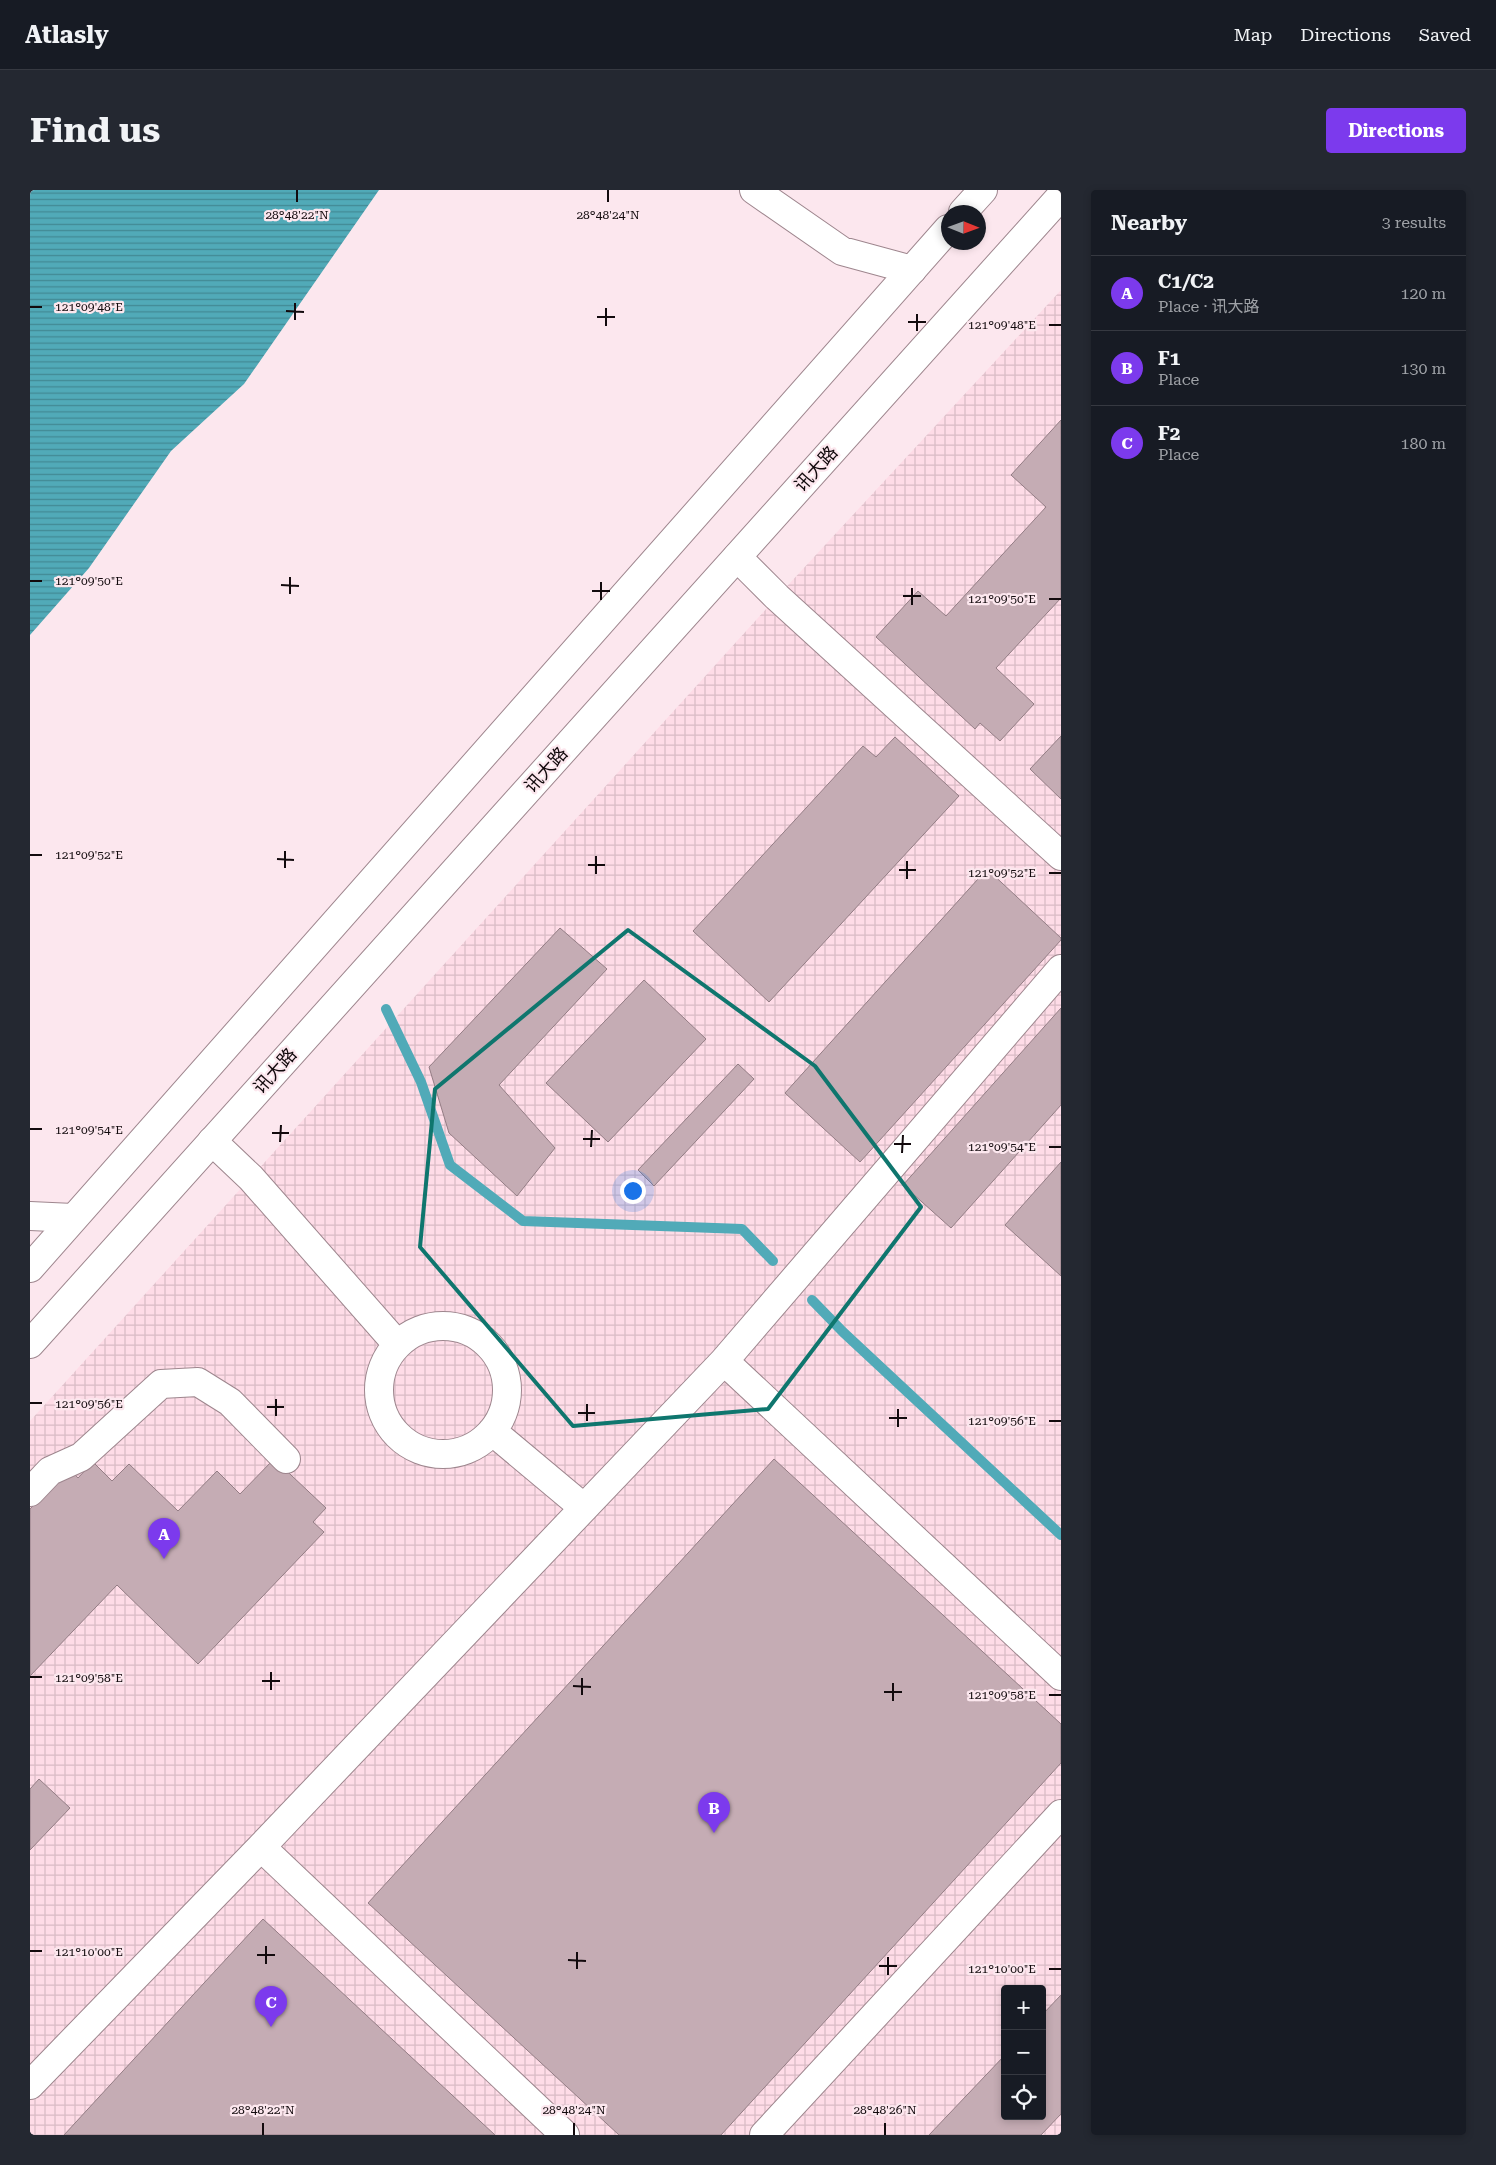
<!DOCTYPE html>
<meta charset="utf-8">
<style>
:root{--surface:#171b24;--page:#242831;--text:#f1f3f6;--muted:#9ea1a6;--line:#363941;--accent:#7c3aed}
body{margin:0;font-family:"Roboto Serif","Noto Sans SC",serif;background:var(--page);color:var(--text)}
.controls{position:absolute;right:15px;bottom:15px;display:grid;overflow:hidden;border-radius:5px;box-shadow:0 2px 8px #0003}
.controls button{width:45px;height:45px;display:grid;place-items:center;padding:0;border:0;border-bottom:1px solid var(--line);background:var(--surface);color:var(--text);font:25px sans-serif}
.compass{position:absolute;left:911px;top:15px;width:45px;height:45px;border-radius:50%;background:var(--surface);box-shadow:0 2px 8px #0003;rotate:91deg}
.you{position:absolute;left:602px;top:1000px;width:18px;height:18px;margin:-12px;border:4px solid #fff;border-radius:50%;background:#1a73e8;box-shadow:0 0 0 8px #1a73e833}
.badge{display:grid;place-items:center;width:32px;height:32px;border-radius:50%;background:var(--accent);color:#fff;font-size:16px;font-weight:700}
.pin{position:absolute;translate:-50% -41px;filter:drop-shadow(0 1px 2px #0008)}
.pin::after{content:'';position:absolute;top:26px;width:18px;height:15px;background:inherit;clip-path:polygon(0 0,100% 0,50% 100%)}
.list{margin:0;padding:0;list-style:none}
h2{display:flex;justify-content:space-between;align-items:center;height:65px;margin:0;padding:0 20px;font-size:21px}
h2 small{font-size:16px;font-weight:400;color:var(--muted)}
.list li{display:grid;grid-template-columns:32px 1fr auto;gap:15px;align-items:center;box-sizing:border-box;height:75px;padding:0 20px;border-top:1px solid var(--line)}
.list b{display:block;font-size:19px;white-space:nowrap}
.list p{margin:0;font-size:16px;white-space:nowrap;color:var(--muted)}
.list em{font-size:16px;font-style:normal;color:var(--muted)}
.icon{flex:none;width:28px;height:28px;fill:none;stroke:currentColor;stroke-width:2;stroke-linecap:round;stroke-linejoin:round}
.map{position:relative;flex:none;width:1031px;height:1945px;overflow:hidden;border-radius:5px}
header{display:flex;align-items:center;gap:30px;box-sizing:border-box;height:70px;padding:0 25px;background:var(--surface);border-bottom:1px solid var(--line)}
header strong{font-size:24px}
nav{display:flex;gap:28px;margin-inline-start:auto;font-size:18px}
.intro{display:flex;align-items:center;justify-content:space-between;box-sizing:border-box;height:120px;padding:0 30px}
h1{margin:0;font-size:35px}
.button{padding:12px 22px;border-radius:5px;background:var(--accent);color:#fff;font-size:18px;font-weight:700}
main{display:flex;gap:30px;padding:0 30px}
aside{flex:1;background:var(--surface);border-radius:5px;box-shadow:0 2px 8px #0003}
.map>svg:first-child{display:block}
.industrial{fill:url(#industrial-grid);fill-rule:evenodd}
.water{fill:url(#water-rules)}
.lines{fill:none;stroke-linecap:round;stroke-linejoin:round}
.stream{stroke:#51aab8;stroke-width:10}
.building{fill:#c5acb4;stroke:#947d85}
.minor-casing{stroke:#9e868e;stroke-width:30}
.trunk-casing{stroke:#9e868e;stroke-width:30}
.minor{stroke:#fff;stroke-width:28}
.trunk{stroke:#fff;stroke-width:28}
.marked{fill:none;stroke:#0f766e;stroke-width:4;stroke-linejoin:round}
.ticks{fill:none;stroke:#120a0d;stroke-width:2}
.labels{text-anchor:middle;stroke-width:4.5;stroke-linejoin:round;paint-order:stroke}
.street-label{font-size:18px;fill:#120a0d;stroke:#fce7ee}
.ticks-label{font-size:12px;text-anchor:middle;fill:#120a0d;stroke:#fce7ee;stroke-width:4.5;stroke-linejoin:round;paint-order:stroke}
</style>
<header>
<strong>Atlasly</strong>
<nav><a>Map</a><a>Directions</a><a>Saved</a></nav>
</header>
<div class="intro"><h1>Find us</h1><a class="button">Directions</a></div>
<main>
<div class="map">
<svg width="1031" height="1945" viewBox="0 0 1031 1945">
<defs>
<pattern id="industrial-grid" width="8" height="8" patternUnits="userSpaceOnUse" patternTransform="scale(1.25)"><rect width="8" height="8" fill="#fedce7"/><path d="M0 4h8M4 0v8" fill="none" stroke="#d9bbc5"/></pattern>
<pattern id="water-rules" width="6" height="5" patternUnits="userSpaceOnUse" patternTransform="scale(1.25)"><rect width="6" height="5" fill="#51aab8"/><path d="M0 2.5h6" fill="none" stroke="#428994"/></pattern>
</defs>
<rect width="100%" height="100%" fill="#fce7ee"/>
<path class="industrial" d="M1031,100V1945H0V1231L747,407ZM975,1799H1012V1926H975Z"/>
<path class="water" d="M0,0H349L214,194L141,261L59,378L0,445Z"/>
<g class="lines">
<path class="stream" d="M356,819L391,892L420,975L493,1031L712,1039L743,1071
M782,1110L813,1142L1031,1345"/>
</g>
<path class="building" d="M1031,230V408L966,478L1004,514L970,551L950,533L945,539L846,447L888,401L916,426L1016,317L981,285Z
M1031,546V609L1000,579Z
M865,547L929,606L739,812L663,741L833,556L846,567Z
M957,679L1031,748V750L830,972L755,903Z
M530,738L577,779L469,895L525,958L487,1006L419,943L399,877Z
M614,790L676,849L578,952L516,893Z
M1031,818V915L921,1038L873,995Z
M708,874L724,889L624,996L608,980Z
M1031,972V1086L975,1035Z
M244,1269L296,1318L283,1332L294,1342L168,1474L87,1395L0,1486V1319L39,1278L48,1288L63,1272L82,1291L99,1274L148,1321L187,1281L210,1304Z
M744,1269L1031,1534V1573L691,1945H589L338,1713Z
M9,1589L40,1618L0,1660V1599Z
M233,1729L465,1945H34Z
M1031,1805V1924L1011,1945H899L975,1865V1926H1012V1825Z"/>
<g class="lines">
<g class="minor-casing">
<path id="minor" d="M724,0L812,61L882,80
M707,367L747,407L1031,666
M182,951L221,988L367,1154
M0,1026L43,1028
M349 1200a64 64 0 1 1 128 0a64 64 0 1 1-128 0Z
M694,1171L1031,779
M462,1241L554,1318
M0,1302L20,1281L51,1267L131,1194L168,1192L200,1212L256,1269
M231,1657L694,1171L1031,1486
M0,1895L231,1657L535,1945
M734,1945L1031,1624"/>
</g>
<g class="trunk-casing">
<path id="trunk" d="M933,22L953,0
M0,1078L918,39
M0,1154L1031,6"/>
</g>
<use href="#minor" class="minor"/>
<use href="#trunk" class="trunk"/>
</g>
<path class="marked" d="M598,740L785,876L891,1017L738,1219L543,1236L390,1057L405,899Z"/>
<path class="ticks" d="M267,12V0M578,12V0M0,117H12M256,121L274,122M567,127H585M265,130V113M878,132H896M1019,135H1031M576,136V118M887,141V124M0,391H12M251,395L269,396M562,401H580M260,404V387M873,406H891M1019,409H1031M571,410V392M882,415V398M0,665H12M247,669L264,670M558,675H575M255,678V661M869,680H886M1019,683H1031M566,684V666M877,689V671M0,939H12M242,943H259M553,949H570M250,952L251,935M864,954H881M561,957L562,940M1019,957H1031M872,963L873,945M0,1213H12M237,1217H254M548,1223H565M246,1226V1209M859,1228H877M557,1231V1214M1019,1231H1031M868,1237V1219M0,1487H12M232,1491H250M543,1496L561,1497M241,1500V1482M854,1502H872M552,1505V1488M1019,1505H1031M863,1511V1493M0,1761H12M227,1765H245M538,1770L556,1771M236,1774V1756M849,1776H867M547,1779V1762M1019,1779H1031M858,1785V1767M233,1945V1933M544,1945V1933M855,1945V1933"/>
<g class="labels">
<g class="street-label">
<text transform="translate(786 279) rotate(-48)" y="6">讯大路</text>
<text transform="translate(516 580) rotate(-48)" y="6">讯大路</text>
<text transform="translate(245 881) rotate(-48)" y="6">讯大路</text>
</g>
</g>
<g class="ticks-label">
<text x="267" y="29">28°48'22"N</text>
<text x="578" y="29">28°48'24"N</text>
<text x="59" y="121">121°09'48"E</text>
<text x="972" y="139">121°09'48"E</text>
<text x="59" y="395">121°09'50"E</text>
<text x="972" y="413">121°09'50"E</text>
<text x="59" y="669">121°09'52"E</text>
<text x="972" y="687">121°09'52"E</text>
<text x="59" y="944">121°09'54"E</text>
<text x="972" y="961">121°09'54"E</text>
<text x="59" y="1218">121°09'56"E</text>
<text x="972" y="1235">121°09'56"E</text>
<text x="59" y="1492">121°09'58"E</text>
<text x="972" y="1509">121°09'58"E</text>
<text x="59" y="1766">121°10'00"E</text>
<text x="972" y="1783">121°10'00"E</text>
<text x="233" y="1924">28°48'22"N</text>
<text x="544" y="1924">28°48'24"N</text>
<text x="855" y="1924">28°48'26"N</text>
</g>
</svg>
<div class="controls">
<button>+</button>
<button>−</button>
<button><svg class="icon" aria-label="locate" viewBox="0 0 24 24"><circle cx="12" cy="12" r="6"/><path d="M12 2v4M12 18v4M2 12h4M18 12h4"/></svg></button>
</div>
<svg class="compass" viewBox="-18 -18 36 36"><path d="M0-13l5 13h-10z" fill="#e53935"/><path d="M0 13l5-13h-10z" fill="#9ea1a6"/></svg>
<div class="you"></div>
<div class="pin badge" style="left:134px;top:1369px">A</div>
<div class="pin badge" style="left:684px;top:1643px">B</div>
<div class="pin badge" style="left:241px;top:1837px">C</div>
</div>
<aside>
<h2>Nearby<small>3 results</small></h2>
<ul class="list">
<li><span class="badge">A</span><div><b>C1/C2</b><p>Place · 讯大路</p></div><em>120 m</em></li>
<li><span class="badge">B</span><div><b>F1</b><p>Place</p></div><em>130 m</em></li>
<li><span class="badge">C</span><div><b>F2</b><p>Place</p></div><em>180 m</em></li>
</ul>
</aside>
</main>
